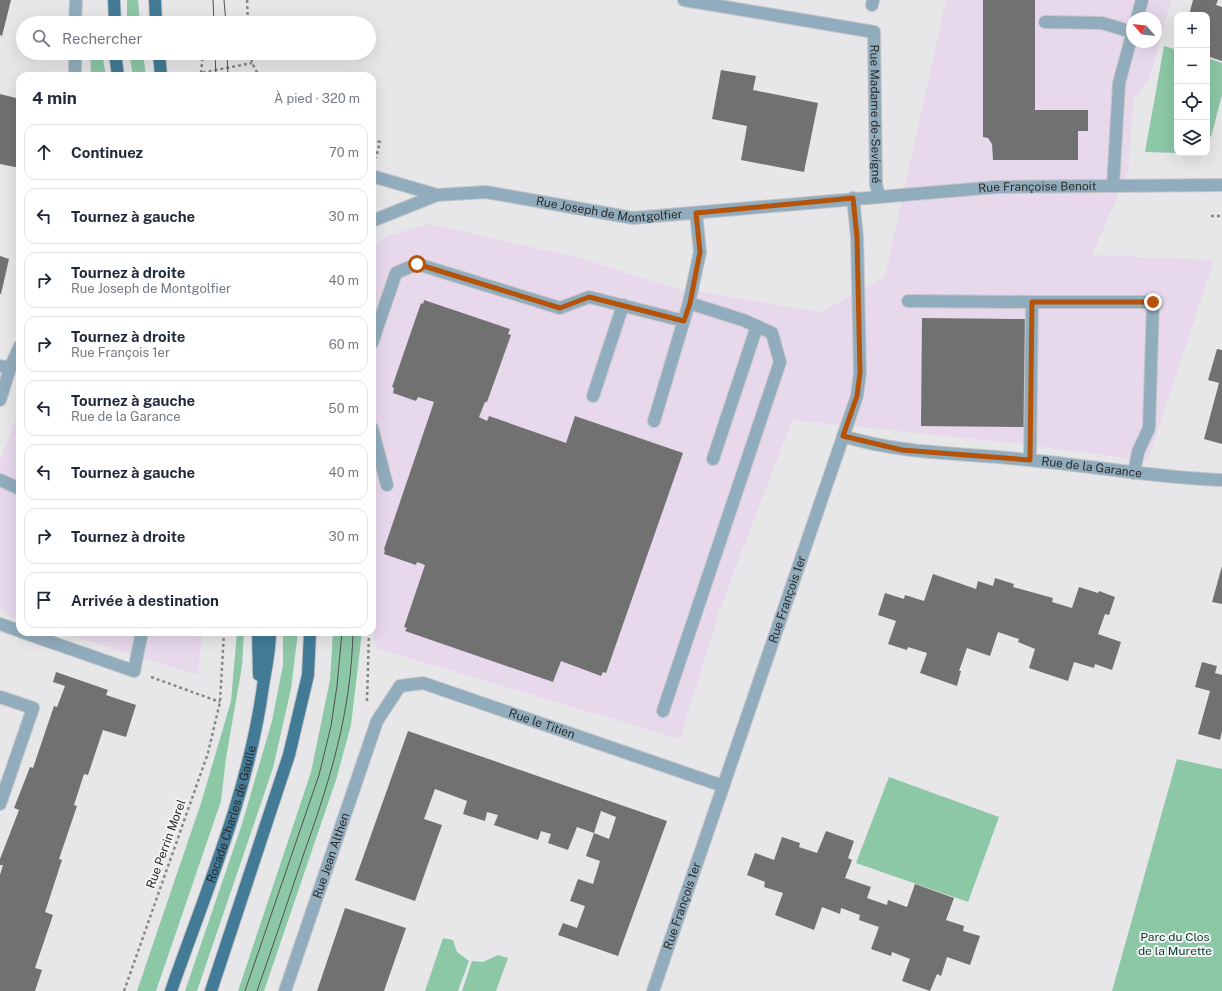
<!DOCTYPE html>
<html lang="fr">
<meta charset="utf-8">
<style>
:root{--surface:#fff;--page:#f2f2f3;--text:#1f2937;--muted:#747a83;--line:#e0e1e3}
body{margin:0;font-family:"Public Sans",sans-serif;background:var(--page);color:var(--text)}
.controls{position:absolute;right:12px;top:12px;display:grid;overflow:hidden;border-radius:8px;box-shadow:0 4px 16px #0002}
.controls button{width:36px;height:36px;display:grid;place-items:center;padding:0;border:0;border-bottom:1px solid var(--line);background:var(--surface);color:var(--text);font:20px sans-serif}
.compass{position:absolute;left:1126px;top:12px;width:36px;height:36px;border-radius:50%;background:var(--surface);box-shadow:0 4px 16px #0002;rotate:297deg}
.stop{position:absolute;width:12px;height:12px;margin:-9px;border:3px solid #b45309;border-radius:50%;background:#fff}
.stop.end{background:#b45309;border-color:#fff;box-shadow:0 1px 4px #0008}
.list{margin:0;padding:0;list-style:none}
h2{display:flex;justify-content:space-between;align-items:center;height:52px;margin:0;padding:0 16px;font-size:17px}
h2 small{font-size:13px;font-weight:400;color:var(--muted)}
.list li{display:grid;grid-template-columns:26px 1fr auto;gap:12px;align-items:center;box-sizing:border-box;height:56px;margin:0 8px 8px;padding:0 8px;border:1px solid var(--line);border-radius:12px}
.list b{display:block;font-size:15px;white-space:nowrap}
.list p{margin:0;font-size:13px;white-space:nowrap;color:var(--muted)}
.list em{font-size:13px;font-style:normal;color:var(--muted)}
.icon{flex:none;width:22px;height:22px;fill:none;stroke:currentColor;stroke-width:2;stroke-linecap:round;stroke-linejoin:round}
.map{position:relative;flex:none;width:1222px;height:991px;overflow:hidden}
.search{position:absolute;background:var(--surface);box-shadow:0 4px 16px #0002;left:16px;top:16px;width:360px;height:44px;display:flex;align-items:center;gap:10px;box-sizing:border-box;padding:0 14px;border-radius:22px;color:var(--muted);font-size:15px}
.panel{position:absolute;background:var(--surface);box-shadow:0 4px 16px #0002;left:16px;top:72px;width:360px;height:564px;border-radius:12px}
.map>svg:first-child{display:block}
.commercial{fill:#e7d8eb;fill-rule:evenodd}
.green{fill:#8cc7a6}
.building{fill:#717172;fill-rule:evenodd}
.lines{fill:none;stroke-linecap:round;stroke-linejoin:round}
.service-casing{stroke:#c5c5c7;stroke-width:14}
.minor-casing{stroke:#c5c5c7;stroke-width:14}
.primary-casing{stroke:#c5c5c7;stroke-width:14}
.path{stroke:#878788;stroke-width:2.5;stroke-dasharray:3 3;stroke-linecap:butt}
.service{stroke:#91adbd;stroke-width:12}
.minor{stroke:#91adbd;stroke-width:12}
.primary{stroke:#437b97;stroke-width:12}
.tram{stroke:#515151;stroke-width:1}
.route{stroke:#b45309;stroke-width:5}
.labels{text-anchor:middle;stroke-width:4;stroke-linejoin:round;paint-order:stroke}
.street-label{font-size:12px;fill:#2c2c2c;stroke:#f4f5f6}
.park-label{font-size:12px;fill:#053d25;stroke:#f4f5f6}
</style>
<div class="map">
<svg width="1222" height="991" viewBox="0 0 1222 991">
<rect width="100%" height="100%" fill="#e7e7e9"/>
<path class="commercial" d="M946,0H1171L1149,80L1134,98L1128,172L1092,255L1214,260L1148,461L1013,443L792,420L720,609L680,739L376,648L372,621V250L387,236L430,224L579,258L675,288L821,312L885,277ZM1132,18H1156V42H1132Z
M20,409V619L8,616L0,606V460Z
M61,632H202L198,675Z"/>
<path class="green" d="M127,0H138L140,23H127Z
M1164,46L1177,50V153L1145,152Z
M90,53H102L106,76H91Z
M129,53H143L146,76H133Z
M1207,58L1222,63V95L1211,137L1207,135Z
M237,632H244L242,666L226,758L221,801L156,991H137L202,800L231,701Z
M283,632H298L291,689L273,768L197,991H185L242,824L272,721L283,665Z
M333,632H362L351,725L336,780L264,991H238L311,772L330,680Z
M1177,759L1222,769V991H1112Z
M889,777L999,817L968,902L856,863Z
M443,938L453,940L457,952L469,961L458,991H425Z
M498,955L508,958L496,991H462L472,961L483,962Z"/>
<path class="building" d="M0,0H11L2,36L0,35Z
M983,0H1035V110H1088V131H1078V160H993L992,144L988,138L983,137Z
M1193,0H1218L1216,5L1222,7V61L1207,56V15H1189Z
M721,70L756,76L753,90L818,103L804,172L741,160L747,126L712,119Z
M0,94L20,99V168L0,164Z
M0,256L9,259L1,294H0Z
M424,300L510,329L508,334L511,335L487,402H485L479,417L487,421L489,416L566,443L575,416L683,453L606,673L603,672L601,676L561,661L553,682L405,631L407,628L404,627L425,565L417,562L416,565L384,554L385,550L384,549L434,402L418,397L416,401L393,393L394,388L392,387L421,303L423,304Z
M922,318L1028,319L1027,427L921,426Z
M1217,349L1222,350V444L1204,439L1219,383L1208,380Z
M1222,566V604L1212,602Z
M933,574L976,589L978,581L993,586L995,578L1014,584L1013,587L1053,598L1052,602L1072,608L1079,587L1098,593L1099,591L1115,597L1109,615L1105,614L1098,634L1121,642L1112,670L1095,664L1094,668L1074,662L1068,681L1029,668L1035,649L1018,642L1019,639L998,632L990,656L967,648L959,671H961L957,686L920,673L927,653L908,647L907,650L888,644L896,621L878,615L885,593L904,599L905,595L924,601Z
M1202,662L1217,666L1215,673L1222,675V731L1220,740L1198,734L1210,691L1195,687Z
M56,672L108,690L106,695L136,705L126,737L103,730L88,775L84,774L74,805L77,806L59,859L62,860L45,912L53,915L35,968L42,970L35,991H0V875L3,865H0V859L19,810L14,808L30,767L33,768L54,706L57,707L65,686L53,682Z
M408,731L667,821L618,956L558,935L563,923L577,928L585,906L570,901L578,879L593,884L600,861L586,856L594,833L577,827L568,850L548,843L551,834L541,831L538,840L494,825L498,815L487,812L485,821L463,814L467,801L435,789L424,819L442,825L415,901L355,880ZM601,811L616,817L609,839L594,833Z
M826,831L854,841L848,858L852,860L845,878L871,887L867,898L887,905L888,900L907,907L915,884L954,898L946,920L964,926L963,931L980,936L970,965L947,957L941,976L937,974L930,991L902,981L910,959L892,952L891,956L871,949L879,927L859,920L860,915L841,908L840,914L822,907L814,930L775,915L783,893L764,887L765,882L747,875L755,853L774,860L782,837L800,843L799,847L817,853Z
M345,908L406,928L384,991H317Z"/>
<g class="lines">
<g class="service-casing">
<path id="service" d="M684,0L874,32
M1137,18L1142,0
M1045,22L1102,23L1132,32
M1113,186L1119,83L1132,35
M908,301L1032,302
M372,343L396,273L417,264L560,308L589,297L684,321
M0,366L10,368
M593,396L623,305
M654,421L689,303L700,252L696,213
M372,428L387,485
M713,459L757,326
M1030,460L1032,302H1153L1149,428L1138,452L1134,473
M0,480L20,489
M134,671L142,632
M663,711L780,362L772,333L743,320L689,303"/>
</g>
<g class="minor-casing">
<g id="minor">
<path d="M872,5L873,0"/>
<path d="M75,23L76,0"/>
<path id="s1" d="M874,32L876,184L879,196"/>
<path d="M75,53V76"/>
<path d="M372,176L437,195"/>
<path id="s2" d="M372,221L437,195L486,192L633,218L997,187L1222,185"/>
<path d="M0,400L10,368L20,346"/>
<path id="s3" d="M843,436C904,455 967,453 1029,460C1094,466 1157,478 1222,480"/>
<path d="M0,624L20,631"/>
<path d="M22,632L134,671"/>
<path d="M0,697L33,708L0,804"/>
<path id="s4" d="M285,991L377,721L400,686L423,683L723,786"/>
<path id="s5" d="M653,991L857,396L860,373L857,237L853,198"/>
</g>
</g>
<g class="primary-casing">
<g id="primary">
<path d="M114,0L115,23"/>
<path d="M155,0L156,23"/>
<path d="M115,53L118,76"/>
<path d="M159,53L161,76"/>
<path d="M258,632L259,675"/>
<path id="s6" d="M171,991C206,891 249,791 263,686C266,668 270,650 270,632"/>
<path d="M211,991L289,755L308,675L310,632"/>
</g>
</g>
<path class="path" d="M247,0L248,23
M251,53L252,63L259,76
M201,73L203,53
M185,76L252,63
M372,139L380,142L376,158
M1211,216H1222
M151,677L220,702
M367,701L369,632
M124,991L208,753L220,702L224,632"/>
<use href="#service" class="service"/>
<use href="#minor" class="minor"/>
<use href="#primary" class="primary"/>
<path class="tram" d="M213,0L214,23
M224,0L226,23
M215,53L216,76
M227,53L228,76
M245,991L319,775L331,726L337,686L342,632
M257,991C273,946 288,901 303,856C330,780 351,714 353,632"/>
</g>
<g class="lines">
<path class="route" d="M417,264L560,308L589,297L684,321L690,303L700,252L696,213L853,198L857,237L860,373L857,396L843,436L902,450L1030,460L1032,302H1153"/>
</g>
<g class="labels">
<g class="street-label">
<text dy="4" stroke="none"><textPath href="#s1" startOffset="82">Rue Madame de-Sevigné</textPath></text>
<text dy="4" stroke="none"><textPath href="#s2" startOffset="674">Rue Françoise Benoit</textPath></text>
<text dy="4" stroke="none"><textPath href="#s2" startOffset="244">Rue Joseph de Montgolfier</textPath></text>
<text dy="4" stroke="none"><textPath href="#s3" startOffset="251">Rue de la Garance</textPath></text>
<text dy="4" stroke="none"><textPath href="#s5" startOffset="414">Rue François 1er</textPath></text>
<text dy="4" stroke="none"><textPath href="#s4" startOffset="476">Rue le Titien</textPath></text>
<text dy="4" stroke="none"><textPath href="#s6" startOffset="187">Rocade Charles de Gaulle</textPath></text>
<text transform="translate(166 844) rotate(-70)" y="4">Rue Perrin Morel</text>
<text dy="4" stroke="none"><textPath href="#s4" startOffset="143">Rue Jean Althen</textPath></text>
<text dy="4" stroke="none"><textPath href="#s5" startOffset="90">Rue François 1er</textPath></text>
</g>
<g class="park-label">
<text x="1175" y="941">Parc du Clos<tspan x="1175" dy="14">de la Murette</tspan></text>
</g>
</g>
</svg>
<div class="controls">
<button>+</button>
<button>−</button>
<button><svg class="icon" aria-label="locate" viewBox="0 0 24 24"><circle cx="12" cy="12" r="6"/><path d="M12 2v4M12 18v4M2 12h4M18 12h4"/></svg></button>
<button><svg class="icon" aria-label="layers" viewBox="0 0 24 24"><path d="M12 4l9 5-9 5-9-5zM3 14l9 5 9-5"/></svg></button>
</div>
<svg class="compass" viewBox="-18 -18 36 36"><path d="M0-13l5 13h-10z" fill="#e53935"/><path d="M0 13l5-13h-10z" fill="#747a83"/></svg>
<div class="stop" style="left:417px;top:264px"></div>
<div class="stop end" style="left:1153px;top:302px"></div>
<div class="search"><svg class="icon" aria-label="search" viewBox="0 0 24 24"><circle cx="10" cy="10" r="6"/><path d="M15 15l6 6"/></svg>Rechercher</div>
<section class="panel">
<h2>4 min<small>À pied · 320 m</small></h2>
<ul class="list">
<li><svg class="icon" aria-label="ahead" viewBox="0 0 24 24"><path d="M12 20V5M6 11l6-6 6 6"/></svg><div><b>Continuez</b></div><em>70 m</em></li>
<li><svg class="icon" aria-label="left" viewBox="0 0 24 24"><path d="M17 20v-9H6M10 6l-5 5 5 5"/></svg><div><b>Tournez à gauche</b></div><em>30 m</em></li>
<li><svg class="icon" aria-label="right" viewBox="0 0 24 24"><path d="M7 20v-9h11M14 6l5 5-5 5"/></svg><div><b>Tournez à droite</b><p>Rue Joseph de Montgolfier</p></div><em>40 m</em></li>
<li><svg class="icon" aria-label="right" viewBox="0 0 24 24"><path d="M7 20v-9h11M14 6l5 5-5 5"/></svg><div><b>Tournez à droite</b><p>Rue François 1er</p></div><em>60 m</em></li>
<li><svg class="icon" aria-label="left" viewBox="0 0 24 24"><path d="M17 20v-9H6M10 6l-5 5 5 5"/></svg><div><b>Tournez à gauche</b><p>Rue de la Garance</p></div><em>50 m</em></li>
<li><svg class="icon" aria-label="left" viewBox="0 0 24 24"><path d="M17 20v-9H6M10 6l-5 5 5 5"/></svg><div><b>Tournez à gauche</b></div><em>40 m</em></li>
<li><svg class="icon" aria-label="right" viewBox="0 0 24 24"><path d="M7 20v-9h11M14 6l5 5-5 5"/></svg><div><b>Tournez à droite</b></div><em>30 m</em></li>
<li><svg class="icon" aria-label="arrive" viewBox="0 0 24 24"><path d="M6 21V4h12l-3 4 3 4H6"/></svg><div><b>Arrivée à destination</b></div></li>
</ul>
</section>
</div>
